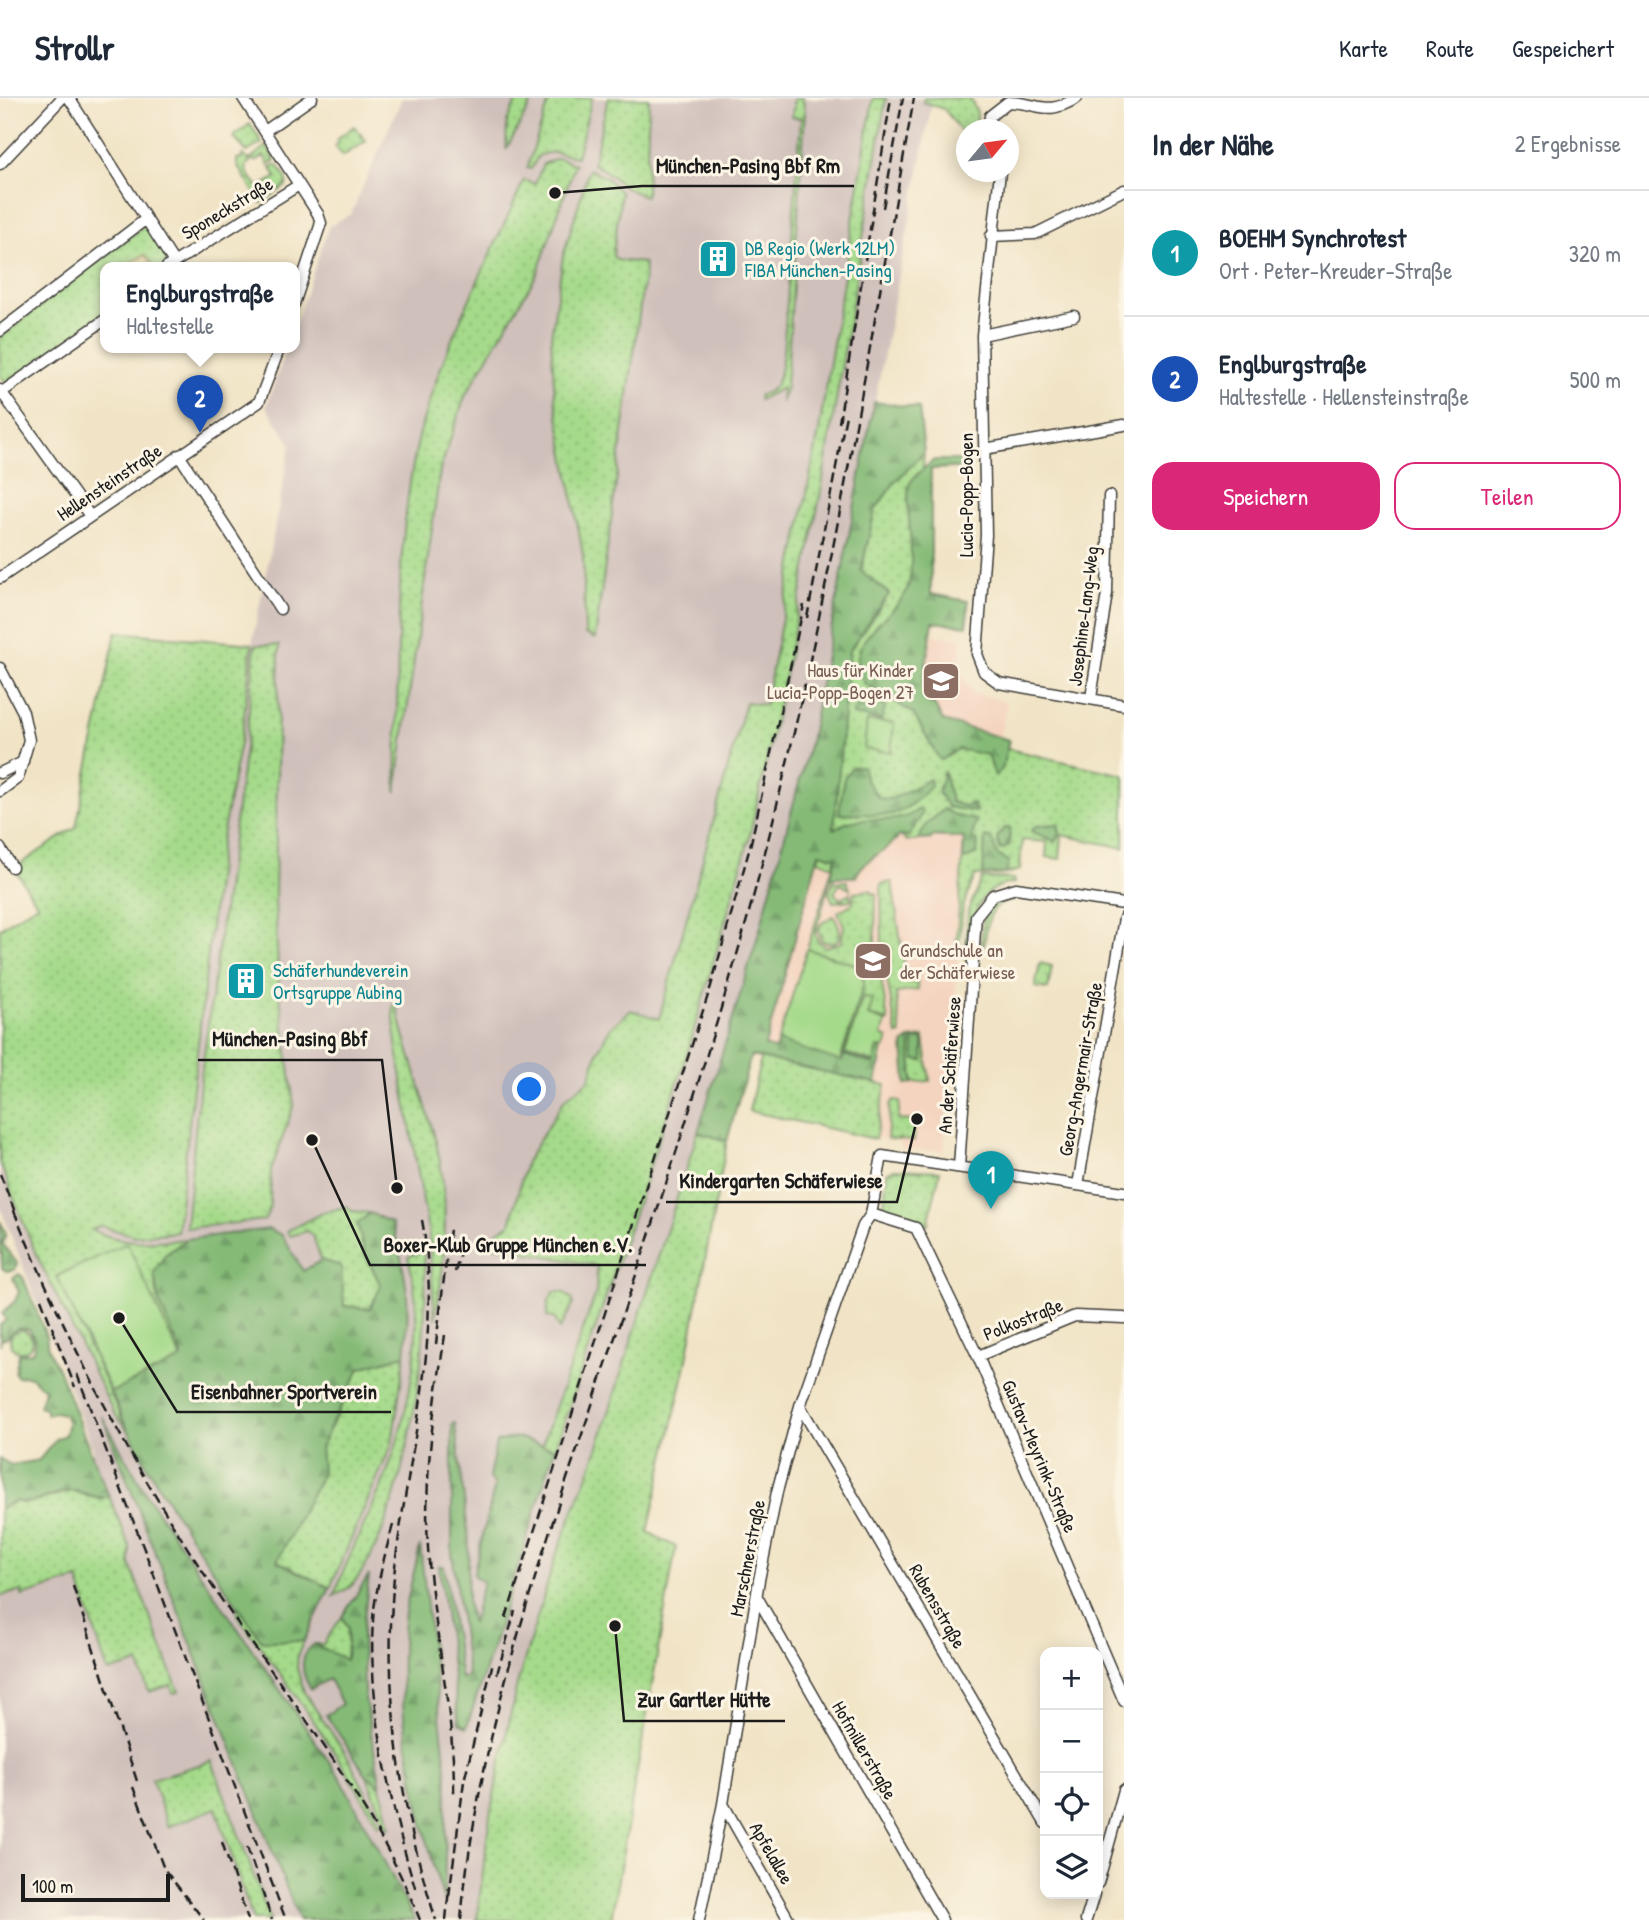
<!DOCTYPE html>
<html lang="de">
<meta charset="utf-8">
<style>
:root{--surface:#fff;--page:#f6f6f7;--text:#1f2937;--muted:#747a83;--line:#e0e1e3;--accent:#db2777}
body{margin:0;font-family:"Patrick Hand",sans-serif;background:var(--page);color:var(--text)}
.controls{position:absolute;right:21px;bottom:21px;display:grid;overflow:hidden;border-radius:14px;box-shadow:0 4px 18px #0003}
.controls button{width:63px;height:63px;display:grid;place-items:center;padding:0;border:0;border-bottom:2px solid var(--line);background:var(--surface);color:var(--text);font:35px sans-serif}
.compass{position:absolute;left:956px;top:21px;width:63px;height:63px;border-radius:50%;background:var(--surface);box-shadow:0 4px 18px #0003;rotate:61deg}
.scale{position:absolute;left:21px;bottom:18px;width:149px;box-sizing:border-box;padding-left:7px;border:4px solid #1c1c1c;border-top:0;font-size:19px;line-height:24px;white-space:nowrap;color:#1c1c1c;-webkit-text-stroke:5px #fcf5e5;paint-order:stroke}
.you{position:absolute;left:530px;top:992px;width:24px;height:24px;margin:-18px;border:5px solid #fff;border-radius:50%;background:#1a73e8;box-shadow:0 0 0 10px #1a73e833}
.badge{display:grid;place-items:center;width:46px;height:46px;border-radius:50%;background:var(--accent);color:#fff;font-size:23px;font-weight:700}
.pin{position:absolute;translate:-50% -58px;filter:drop-shadow(0 2px 4px #0008)}
.pin::after{content:'';position:absolute;top:37px;width:24px;height:21px;background:inherit;clip-path:polygon(0 0,100% 0,50% 100%)}
.popup{position:absolute;left:100px;top:164px;width:200px;height:91px;box-sizing:border-box;display:grid;place-content:center;border-radius:14px;background:var(--surface);filter:drop-shadow(0 2px 5px #0005);font-size:23px;white-space:nowrap;color:var(--muted)}
.popup b{font-size:26px;color:var(--text)}
.popup::after{content:'';position:absolute;left:50%;top:100%;margin-left:-14px;border:14px solid transparent;border-top-color:var(--surface)}
.list{margin:0;padding:0;list-style:none}
h2{display:flex;justify-content:space-between;align-items:center;height:91px;margin:0;padding:0 28px;font-size:30px}
h2 small{font-size:23px;font-weight:400;color:var(--muted)}
.list li{display:grid;grid-template-columns:46px 1fr auto;gap:21px;align-items:center;box-sizing:border-box;height:126px;padding:0 28px;border-top:2px solid var(--line)}
.list b{display:block;font-size:26px;white-space:nowrap}
.list p{margin:0;font-size:23px;white-space:nowrap;color:var(--muted)}
.list em{font-size:23px;font-style:normal;color:var(--muted)}
.actions{display:flex;gap:14px;padding:21px 28px}
.actions a{flex:1;padding:16px 0;border:2px solid var(--accent);border-radius:21px;text-align:center;font-size:24px;color:var(--accent)}
.actions .main{background:var(--accent);color:#fff}
.icon{flex:none;width:38px;height:38px;fill:none;stroke:currentColor;stroke-width:2;stroke-linecap:round;stroke-linejoin:round}
.map{position:relative;flex:none;width:1124px;height:1822px;overflow:hidden}
header{display:flex;align-items:center;gap:42px;box-sizing:border-box;height:98px;padding:0 35px;background:var(--surface);border-bottom:2px solid var(--line)}
header strong{font-size:33px}
nav{display:flex;gap:38px;margin-inline-start:auto;font-size:24px}
main{display:flex}
aside{flex:1;background:var(--surface)}
.map>svg:first-child{display:block}
.built{fill:#f4d4bf}
.railway{fill:#d0c0bb}
.green{fill:url(#green-dots);stroke:#607b53;stroke-width:2}
.forest{fill:url(#forest-firs);stroke:#506b49;stroke-width:2}
.sand{fill:url(#sand-dots);stroke:#857b5d;stroke-width:2}
.pitch{fill:#a5da8a;stroke:#607b53;stroke-width:2}
.lines{fill:none;stroke-linecap:round;stroke-linejoin:round}
.minor-casing{stroke:#3c3a36;stroke-width:13}
.minor{stroke:#fff;stroke-width:10}
.rail{stroke:#1c1c1c;stroke-width:2.5;stroke-dasharray:10 5;stroke-linecap:butt}
.labels{text-anchor:middle;stroke-width:6;stroke-linejoin:round;paint-order:stroke}
.street-label{font-size:19px;fill:#1c1c1c;stroke:#fcf5e5}
.culture-label{font-size:19px;fill:#0d838f;stroke:#fcf5e5;text-anchor:start}
.education-label{font-size:19px;fill:#785e54;stroke:#fcf5e5;text-anchor:end}
.leader{fill:none;stroke:#1c1c1c;stroke-width:2.5}
.callout-dot{fill:#1c1c1c;stroke:#fcf5e5;stroke-width:2.5}
.callout-label{font-size:21px;text-anchor:middle;font-weight:bold;fill:#1c1c1c;stroke:#fcf5e5;stroke-width:6;stroke-linejoin:round;paint-order:stroke}
</style>
<header>
<strong>Strollr</strong>
<nav><a>Karte</a><a>Route</a><a>Gespeichert</a></nav>
</header>
<main>
<div class="map">
<svg width="1124" height="1822" viewBox="0 0 1124 1822">
<defs>
<pattern id="green-dots" width="8" height="8" patternUnits="userSpaceOnUse" patternTransform="scale(1.75)"><rect width="8" height="8" fill="#a5da8a"/><path d="M2 2h.1M6 6h.1" fill="none" stroke="#8dba76" stroke-width="1.8" stroke-linecap="round"/></pattern>
<pattern id="forest-firs" width="22" height="20" patternUnits="userSpaceOnUse" patternTransform="scale(1.75)"><rect width="22" height="20" fill="#84ba76"/><path d="M5 1l3.5 6h-7zM16 11l3.5 6h-7z" fill="#719f66"/></pattern>
<pattern id="sand-dots" width="8" height="8" patternUnits="userSpaceOnUse" patternTransform="scale(1.75)"><rect width="8" height="8" fill="#eeda9e"/><path d="M2 2h.1M6 6h.1" fill="none" stroke="#ccba88" stroke-width="1.8" stroke-linecap="round"/></pattern>
</defs>
<rect width="100%" height="100%" fill="#fcf5e5"/>
<filter id="ink" filterUnits="userSpaceOnUse"><feTurbulence type="fractalNoise" baseFrequency=".0143" numOctaves="2"/><feDisplacementMap in="SourceGraphic" scale="14" xChannelSelector="R" yChannelSelector="G"/><feConvolveMatrix kernelMatrix="1 2 1 2 8 2 1 2 1" color-interpolation-filters="sRGB"/></filter>
<filter id="wash" filterUnits="userSpaceOnUse"><feTurbulence type="fractalNoise" baseFrequency=".00686" numOctaves="4" result="noise"/><feDisplacementMap in="SourceGraphic" scale="28" xChannelSelector="R" yChannelSelector="G"/><feGaussianBlur stdDeviation="1.57" result="paint"/><feColorMatrix in="noise" values="0 0 0 0 0 0 0 0 0 0 0 0 0 0 0 0 0 1.4 0 .05"/><feComposite in="paint" operator="in"/></filter>
<g filter="url(#wash)">
<rect width="100%" height="100%" fill="#f1e4c6"/>
<path class="built" d="M922,536L963,540L958,571L974,595L1007,604L999,643L937,627L914,599Z
M858,731L967,735L944,1053L903,1051L898,1042L875,1041L885,987L761,960L820,755Z"/>
<path class="railway" d="M402,0H933L810,644L760,831L698,1034L593,1364L555,1460L516,1590L490,1717L477,1822H0V1392L94,1354L0,1108V1065L35,1154L101,1128L135,1138L184,1074L220,749L243,629L252,546L291,346L266,309L287,249H294L295,227L329,128L351,116Z"/>
<path class="green" d="M518,0H534L506,52L507,23Z
M550,0H592L577,59L553,54L539,57L531,71L527,70Z
M608,0H649L646,98C624,94 613,75 593,66Z
M794,0H803L805,16L786,289L781,305L782,290L759,302V297C781,293 779,275 783,256L801,20L792,19Z
M873,0H886L822,388L784,583L749,741L685,963L555,1351L542,1347L596,1195L597,1168L494,1148L496,1134L510,1126L526,1064L565,1001L589,982L598,953L610,930L631,912L659,921L746,604L765,607L818,338Z
M924,0H970L977,14V31L967,32L966,40L944,11L923,4Z
M250,26L262,45L247,54L233,39Z
M354,28L366,43L343,58L335,48L338,45L336,42Z
M266,48L275,62L269,67L264,58L256,63L251,62L246,68L247,74L259,90L276,79L271,70L278,67L287,82L286,88L261,105L237,67V61H242V57L249,62Z
M558,60L575,66L537,176L465,298L440,372L396,694C399,581 393,447 419,338C440,253 489,163 524,82L535,86L543,66Z
M589,71L607,80L621,95L613,158L617,162L644,165L645,172L595,541L585,536L583,457L555,301L551,239L563,158Z
M147,126L170,163L162,169H106L105,216L10,282H3L0,278V239Z
M924,354L907,602L936,635L1124,677V750L1062,737L1060,761L1046,759L1047,744L1022,742L1020,772L1006,776L975,778L963,809L959,850L956,851L964,740L932,738L931,741L908,743L899,738L833,742L849,553L889,496L861,473L875,412L894,385Z
M116,534L252,546L243,629L220,749L177,1134L135,1138L101,1128L91,1132C124,1147 152,1144 187,1141L165,1157L181,1261L127,1146L57,1178L127,1332L114,1315L35,1154L0,1065V830L37,806L14,770L76,729Z
M255,547H279L275,802L279,892L294,1007L271,1073L270,1109L265,1122L186,1130L199,993L246,643Z
M820,755L836,759L830,778L835,780L830,783L815,836L819,844L826,849L841,845L844,828L838,814L853,805L854,794L871,792L872,796L876,795L875,843L888,923L868,918L863,899L845,954L873,966L845,957L840,963L864,886L860,868L807,851L833,768L818,762Z
M982,780L1013,781L1014,785C971,790 972,827 969,862L965,861L968,813Z
M847,783L850,791L840,786L834,795L840,801L850,795L851,802L833,804L829,795L833,784Z
M892,784L907,885L917,884L918,892L896,895L901,936L897,937L882,853L881,786Z
M1014,795V802C988,804 987,827 984,848H981C983,817 983,806 1014,795Z
M833,818C844,830 843,852 822,843L818,832L822,825Z
M1040,865L1052,868L1048,891L1035,889Z
M396,904C406,952 424,997 436,1044C450,1102 446,1163 435,1221L429,1138L396,946L393,909Z
M924,939L930,983L913,985L910,941Z
M761,960L886,987L875,1041L749,1013Z
M894,1002L900,1004L898,1022L915,1023L914,1043L887,1041L890,1006Z
M698,1034L727,1043L686,1266L648,1434L676,1449L611,1822H477L490,1717L516,1590L555,1460L593,1364Z
M894,1071L940,1073L928,1126L923,1129L884,1108L887,1075Z
M347,1108L352,1113L370,1115L357,1126L365,1156L382,1188L370,1211L343,1208L341,1168L321,1162L313,1138L307,1133L290,1138L287,1133L322,1115Z
M423,1152C434,1233 405,1425 352,1487C347,1492 339,1495 334,1498C351,1446 382,1398 397,1344C414,1285 425,1219 408,1159Z
M554,1194H563L572,1201L573,1206L560,1231L554,1220L547,1219L548,1204Z
M10 1243a11 11 0 1 1 22 0a11 11 0 1 1-22 0Z
M405,1257L392,1346L330,1490L277,1463L322,1375L320,1350L360,1270Z
M72,1393L99,1401L109,1398L130,1449V1466L179,1594L173,1595L171,1587L149,1594L138,1565L108,1574L78,1481L22,1498V1493L0,1498V1411L16,1403L24,1406Z
M236,1506L262,1543H304L298,1556L297,1570L304,1594L348,1659L381,1725L378,1727C337,1653 289,1586 238,1519Z
M342,1519L348,1530L346,1563L316,1546H323Z
M212,1663L270,1822H253L216,1710L168,1729L152,1681Z
M366,1676L381,1689L390,1728L387,1730Z"/>
<path class="forest" d="M874,304L919,310L924,354L894,385L875,412L861,473L889,496L849,553L834,731C839,729 844,725 849,724C875,717 897,729 919,711L923,714L909,738H899C888,754 862,761 856,779H830L836,759L819,755L765,948L775,952L778,943L842,963L844,957L873,966L878,949L883,950L876,985L751,958L727,1043L698,1034L760,831L810,644Z
M934,362H971V369L931,371V496L968,503L967,528L933,524L923,586L943,623L1009,642L1002,671L995,678L988,657L958,651L942,662L939,661L913,615L865,586L857,570C855,532 898,518 908,489C917,461 903,400 910,385C915,376 926,369 934,362Z
M871,603L886,608L881,622L853,617L855,610L867,609Z
M862,668L866,682L879,700L892,701L930,681L931,688C893,728 889,714 839,716L844,680L852,669Z
M944,673L951,704L964,708L973,705L976,714L948,709L938,694Z
M944,711L956,718L976,722L972,740L978,744L977,756L963,762L964,740L932,738L931,741L918,742L926,727Z
M1058,726L1060,735L1056,744L1031,733L1036,728Z
M1004,730H1010L1009,748L1000,752L997,739Z
M985,739L992,741L997,757L1009,763L1006,776L983,777Z
M910,941L913,985L906,987L903,946Z
M923,941V963L915,962L913,942Z
M370,1115L392,1125C407,1177 411,1203 405,1257L360,1270L320,1350L322,1375L277,1463L330,1490L304,1543H262C207,1463 148,1384 111,1294L181,1261L182,1257L158,1202L154,1175L165,1157L187,1141L269,1131L282,1137L303,1173L321,1162L341,1168L344,1208L370,1211L381,1188L365,1156L357,1126Z
M0,1123L6,1135L3,1146L17,1165L15,1172L6,1173L2,1170Z
M19,1176L23,1179L47,1240C46,1254 55,1262 60,1275C76,1316 91,1357 109,1398C94,1403 85,1392 71,1393C52,1394 33,1409 16,1403L0,1411V1361L11,1367L39,1362L57,1340L65,1337L68,1324L63,1316L56,1314L47,1317L45,1310L39,1308L45,1291C34,1284 34,1275 18,1279L15,1275L19,1256L31,1255C38,1246 34,1239 29,1231L17,1230L8,1239L1,1241L0,1247V1227L6,1222L2,1215L15,1203L19,1194L13,1180Z
M102,1318L147,1398L341,1681L415,1822H299Z
M452,1325H455L469,1443L467,1502L472,1526L483,1484L473,1477L495,1387L489,1380L496,1344L516,1339L555,1351L467,1629L459,1625L439,1468H444L461,1581L468,1578L452,1456Z
M420,1448L447,1678L444,1803C417,1712 394,1617 404,1522C407,1497 415,1472 420,1448Z
M369,1477L362,1537L364,1595L381,1689L366,1676L326,1617L342,1606L329,1581L311,1591C301,1576 298,1556 315,1546L346,1562L348,1530L342,1519Z"/>
<path class="sand" d="M145,157L152,165L145,169H121Z"/>
<path class="pitch" d="M867,623L894,625L891,654L864,651Z
M807,851L860,868L864,885L840,963L778,943Z
M863,899L873,902L868,918L886,924L882,937L888,940L885,950L878,949L874,964L845,955Z
M127,1145L181,1261L111,1294L57,1178Z"/>
</g>
<g filter="url(#ink)">
<g class="lines">
<g class="minor-casing">
<path id="minor" d="M69,0L173,163
M243,0L318,116L321,125L294,206
M988,32L990,18L1008,4C1041,5 1045,19 1077,0
M265,33L312,0
M0,66L62,0
M1000,74L982,237L986,437L977,556L984,574L999,585L1124,607
M991,138L1035,136L1124,92
M167,169L299,87
M0,233L146,121
M982,237L1074,218
M0,292L90,418
M2,294L106,221
M984,351L1124,327
M179,357L280,511
M0,480L259,304L280,249
M0,570L23,614L29,642L18,680L0,693
M1091,600L1107,495L1109,398
M0,675L23,664
M0,750L12,769
M959,1069L976,818L993,797L1016,790L1124,806
M1078,1087L1124,820
M871,1116L916,1130L979,1261L1124,1603
M978,1258L1075,1218L1124,1220
M800,1308L1045,1725
M757,1499L942,1822
M723,1706L789,1822
M1098,1785L1124,1692
M699,1822L723,1706L759,1482L777,1394L800,1308L863,1128L871,1116L882,1058L1124,1094
M1086,1822L1094,1796"/>
</g>
<use href="#minor" class="minor"/>
<path class="rail" d="M883,110L903,0
M839,325L891,0
M807,520L846,317
M0,1076L17,1119
M14,1113C68,1245 132,1368 211,1486C284,1596 371,1698 420,1822
M422,1122C443,1234 410,1349 396,1460C381,1585 398,1703 436,1822
M455,1174L463,1144
M41,1201L75,1289
M445,1237C434,1307 424,1378 428,1450C433,1534 455,1615 454,1699
M436,1246L450,1131
M77,1276L286,1822
M393,1427C385,1455 378,1483 374,1511C365,1594 391,1713 416,1792
M73,1488L138,1686
M506,1520L711,888L750,749L804,507
M497,1576L515,1513
M133,1689L164,1771L204,1822
M222,1744L248,1822
M247,1749L272,1822
M449,1798L464,1683L493,1564
M446,1822L449,1790
M461,1822C478,1639 538,1466 597,1292C642,1161 685,1030 725,897C814,604 860,300 914,0"/>
</g>
</g>
<defs>
<g id="building-square" transform="scale(2.0125)"><rect x="-9" y="-9" width="18" height="18" rx="4" fill="#0f9aa8" stroke="#fcf5e5"/><path d="M-4-6H4V6H1V3H-1V6H-4ZM-2.5-4.3h1.7v1.8h-1.7ZM.8-4.3h1.7v1.8H.8ZM-2.5-1h1.7V.8h-1.7ZM.8-1h1.7V.8H.8Z" fill="#fff"/></g>
<g id="school-square" transform="scale(2.0125)"><rect x="-9" y="-9" width="18" height="18" rx="4" fill="#8d6e63" stroke="#fcf5e5"/><path d="M0-5L7-2L0 1L-7-2ZM-4 1L0 2.5L4 1V4Q0 6-4 4Z" fill="#fff"/></g>
</defs>
<g fill-rule="evenodd">
<use href="#building-square" x="718" y="161"/>
<use href="#school-square" x="941" y="583"/>
<use href="#school-square" x="873" y="863"/>
<use href="#building-square" x="246" y="883"/>
</g>
<g class="labels">
<g class="street-label">
<text transform="translate(227 110) rotate(-31)" y="7">Sponeckstraße</text>
<text transform="translate(109 384) rotate(-34)" y="7">Hellensteinstraße</text>
<text transform="translate(966 397) rotate(-90)" y="7">Lucia-Popp-Bogen</text>
<text transform="translate(1083 518) rotate(-83)" y="7">Josephine-Lang-Weg</text>
<text transform="translate(949 967) rotate(-86)" y="7">An der Schäferwiese</text>
<text transform="translate(1080 971) rotate(-80)" y="7">Georg-Angermair-Straße</text>
<text transform="translate(1023 1221) rotate(-22)" y="7">Polkostraße</text>
<text transform="translate(1040 1358) rotate(67)" y="7">Gustav-Meyrink-Straße</text>
<text transform="translate(747 1460) rotate(-79)" y="7">Marschnerstraße</text>
<text transform="translate(938 1508) rotate(60)" y="7">Rubensstraße</text>
<text transform="translate(865 1652) rotate(60)" y="7">Hofmillerstraße</text>
<text transform="translate(772 1755) rotate(60)" y="7">Apfelallee</text>
</g>
<g class="culture-label">
<text x="745" y="157">DB Regio (Werk 12LM)<tspan x="745" dy="22">FIBA München-Pasing</tspan></text>
<text x="273" y="879">Schäferhundeverein<tspan x="273" dy="22">Ortsgruppe Aubing</tspan></text>
</g>
<g class="education-label">
<text x="914" y="579">Haus für Kinder<tspan x="914" dy="22">Lucia-Popp-Bogen 27</tspan></text>
<text x="900" y="859" text-anchor="start">Grundschule an<tspan x="900" dy="22">der Schäferwiese</tspan></text>
</g>
</g>
<path class="leader" d="M555 95L642 88H854M397 1090L382 962H198M917 1021L897 1104H666M312 1042L370 1167H646M119 1220L177 1314H391M615 1528L624 1623H785"/>
<g class="callout-dot">
<circle cx="555" cy="95" r="7"/>
<circle cx="397" cy="1090" r="7"/>
<circle cx="917" cy="1021" r="7"/>
<circle cx="312" cy="1042" r="7"/>
<circle cx="119" cy="1220" r="7"/>
<circle cx="615" cy="1528" r="7"/>
</g>
<g class="callout-label">
<text x="748" y="75">München-Pasing Bbf Rm</text>
<text x="290" y="948">München-Pasing Bbf</text>
<text x="781" y="1090">Kindergarten Schäferwiese</text>
<text x="508" y="1154">Boxer-Klub Gruppe München e.V.</text>
<text x="284" y="1301">Eisenbahner Sportverein</text>
<text x="704" y="1609">Zur Gartler Hütte</text>
</g>
</svg>
<div class="controls">
<button>+</button>
<button>−</button>
<button><svg class="icon" aria-label="locate" viewBox="0 0 24 24"><circle cx="12" cy="12" r="6"/><path d="M12 2v4M12 18v4M2 12h4M18 12h4"/></svg></button>
<button><svg class="icon" aria-label="layers" viewBox="0 0 24 24"><path d="M12 4l9 5-9 5-9-5zM3 14l9 5 9-5"/></svg></button>
</div>
<svg class="compass" viewBox="-18 -18 36 36"><path d="M0-13l5 13h-10z" fill="#e53935"/><path d="M0 13l5-13h-10z" fill="#747a83"/></svg>
<div class="scale">100 m</div>
<div class="you"></div>
<div class="pin badge" style="left:991px;top:1111px;background:#0f9aa8">1</div>
<div class="pin badge" style="left:200px;top:335px;background:#1a4fb4">2</div>
<div class="popup"><b>Englburgstraße</b>Haltestelle</div>
</div>
<aside>
<h2>In der Nähe<small>2 Ergebnisse</small></h2>
<ul class="list">
<li><span class="badge" style="background:#0f9aa8">1</span><div><b>BOEHM Synchrotest</b><p>Ort · Peter-Kreuder-Straße</p></div><em>320 m</em></li>
<li><span class="badge" style="background:#1a4fb4">2</span><div><b>Englburgstraße</b><p>Haltestelle · Hellensteinstraße</p></div><em>500 m</em></li>
</ul>
<div class="actions"><a class="main">Speichern</a><a>Teilen</a></div>
</aside>
</main>
